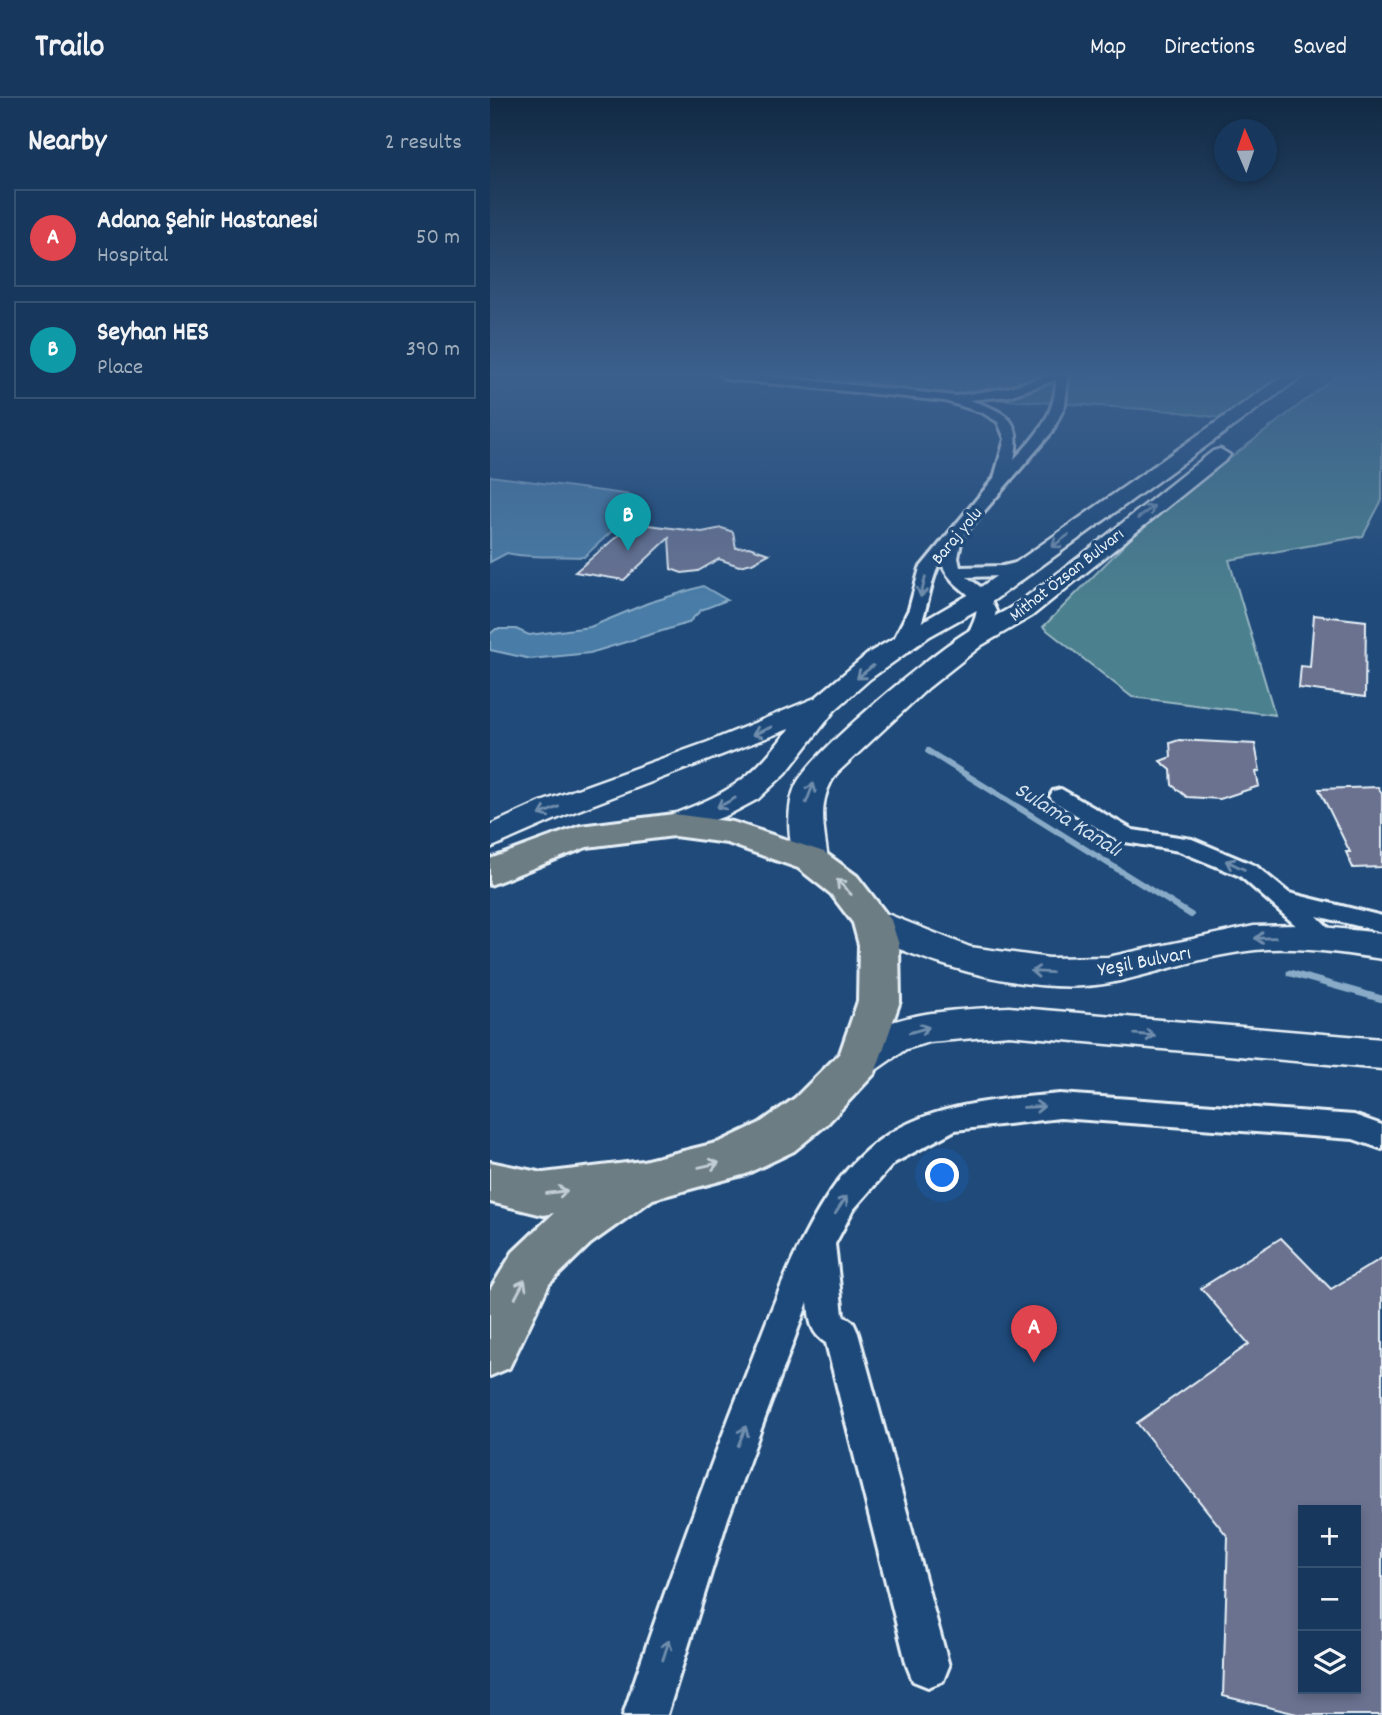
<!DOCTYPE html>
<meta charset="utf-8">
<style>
:root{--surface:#17385c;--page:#244365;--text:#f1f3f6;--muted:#9eacbb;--line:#365272;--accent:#8bbbb9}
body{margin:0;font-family:Dekko,sans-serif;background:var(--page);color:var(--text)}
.controls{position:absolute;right:21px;bottom:21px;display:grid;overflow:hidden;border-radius:0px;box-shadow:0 4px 10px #0003}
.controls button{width:63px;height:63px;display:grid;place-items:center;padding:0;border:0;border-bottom:2px solid var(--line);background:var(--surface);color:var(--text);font:35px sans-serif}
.compass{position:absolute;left:724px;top:21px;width:63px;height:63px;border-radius:50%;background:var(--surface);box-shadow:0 4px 10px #0003;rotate:358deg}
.you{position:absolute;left:453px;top:1078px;width:24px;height:24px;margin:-18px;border:5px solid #fff;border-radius:50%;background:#1a73e8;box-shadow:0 0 0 10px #1a73e833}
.badge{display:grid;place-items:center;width:46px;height:46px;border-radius:50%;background:var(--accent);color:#fff;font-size:23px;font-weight:700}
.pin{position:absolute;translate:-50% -58px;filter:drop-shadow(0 2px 4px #0008)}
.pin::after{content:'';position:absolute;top:37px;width:24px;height:21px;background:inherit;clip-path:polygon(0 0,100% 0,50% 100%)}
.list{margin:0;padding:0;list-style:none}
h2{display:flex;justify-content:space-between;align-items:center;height:91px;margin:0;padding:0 28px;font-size:30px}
h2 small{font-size:23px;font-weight:400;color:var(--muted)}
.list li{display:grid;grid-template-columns:46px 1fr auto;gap:21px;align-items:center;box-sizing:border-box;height:98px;margin:0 14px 14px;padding:0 14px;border:2px solid var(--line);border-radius:0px}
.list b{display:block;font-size:26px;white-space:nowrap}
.list p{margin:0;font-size:23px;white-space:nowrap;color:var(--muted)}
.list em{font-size:23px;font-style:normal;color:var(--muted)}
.icon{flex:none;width:38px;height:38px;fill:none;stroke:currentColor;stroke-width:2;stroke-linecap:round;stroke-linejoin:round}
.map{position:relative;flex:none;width:892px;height:1617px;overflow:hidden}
header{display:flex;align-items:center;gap:42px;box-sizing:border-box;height:98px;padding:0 35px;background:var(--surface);border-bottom:2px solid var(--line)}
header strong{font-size:33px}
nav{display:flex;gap:38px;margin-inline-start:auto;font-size:24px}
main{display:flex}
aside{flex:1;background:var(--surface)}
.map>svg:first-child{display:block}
.green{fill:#4b808e;stroke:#9ab8c3;stroke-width:2}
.water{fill:#497ca6;stroke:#89abc7;stroke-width:2}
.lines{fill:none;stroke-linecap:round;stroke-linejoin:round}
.stream-far1{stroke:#89abc7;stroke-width:6}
.stream{stroke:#89abc7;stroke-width:7}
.building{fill:#6b7290;stroke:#e8f1f8;stroke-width:2;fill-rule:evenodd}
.street-casing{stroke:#e8f1f8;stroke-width:6}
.secondary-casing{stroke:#e8f1f8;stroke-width:5}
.primary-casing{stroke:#e8f1f8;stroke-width:6}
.street{fill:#1f4a7a;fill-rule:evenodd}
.secondary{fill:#1f4a7a;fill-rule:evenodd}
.primary{fill:#6d7d84;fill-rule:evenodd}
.oneway{stroke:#6f8dac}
.oneway2{stroke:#c3ced5}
.labels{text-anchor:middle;stroke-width:7;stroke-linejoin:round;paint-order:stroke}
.far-street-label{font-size:18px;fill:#e8f1f8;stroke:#1f4a7a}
.street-label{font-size:21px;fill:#e8f1f8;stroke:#1f4a7a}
.water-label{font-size:23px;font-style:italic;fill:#d0dfec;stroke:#1f4a7a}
</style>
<header>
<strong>Trailo</strong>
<nav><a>Map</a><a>Directions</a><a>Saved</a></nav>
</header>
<main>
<aside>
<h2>Nearby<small>2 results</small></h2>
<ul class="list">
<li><span class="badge" style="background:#e0444e">A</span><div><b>Adana Şehir Hastanesi</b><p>Hospital</p></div><em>50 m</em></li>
<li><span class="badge" style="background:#0f9aa8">B</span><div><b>Seyhan HES</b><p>Place</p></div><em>390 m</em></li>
</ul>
</aside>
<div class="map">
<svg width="892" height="1617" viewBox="0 0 892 1617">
<rect width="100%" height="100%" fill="#1f4a7a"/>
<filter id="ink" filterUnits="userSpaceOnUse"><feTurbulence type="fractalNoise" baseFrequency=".0143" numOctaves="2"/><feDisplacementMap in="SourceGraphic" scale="14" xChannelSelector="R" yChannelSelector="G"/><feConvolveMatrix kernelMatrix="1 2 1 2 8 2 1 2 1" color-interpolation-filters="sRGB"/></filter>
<g filter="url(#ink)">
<path class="green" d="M326,277H795L730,320L683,313L472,299Z
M848,277H892V402L873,438L739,462L785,617L642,599L553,529L655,426Z"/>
<path class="water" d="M0,378L142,397L136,420L94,459C67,457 41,461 17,455L0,464Z
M213,488L237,502L211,512L198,525L100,555L41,561L0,552V536L6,531H26L39,537L100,529L158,505Z"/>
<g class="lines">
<path class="stream-far1" d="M438,653L701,817
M800,875L803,876"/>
<path class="stream" d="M800,875L892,901"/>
</g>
<path class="building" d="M143,425L212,434L232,430L243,434L246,450L259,449L279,456L262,465L249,468L229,461L208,473L192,475L181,471L179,440L134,482L85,474Z
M824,517L876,523L875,599L809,590L811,568L820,569Z
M689,642L765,646L770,673L766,674L769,688L730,701L697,699L682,687L681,672L670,663L681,659L680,645Z
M888,689L892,696V769L863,770L856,754H860L829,691Z
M791,1140L841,1191L892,1160V1617H811L733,1598L738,1439L647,1325L759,1246L711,1190ZM813,1412H866V1591H813Z"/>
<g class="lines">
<g class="street-casing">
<path id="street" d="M230,277H268L465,298L517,290L559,277H578L575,307L562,334L472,439L468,460L470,469L513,468L538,462L546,467L544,471L513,478L477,479L496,493L506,513L503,525L489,545L483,546L474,541C507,492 466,503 451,464C437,482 437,544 411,551L402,545L419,511L430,470L504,380L515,341L508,324L493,315L455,303L236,281ZM566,282C566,315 546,339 524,361C534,321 514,313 479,302L519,298Z
M571,691L643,732L702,741L766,768L799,795L892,818V834L827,818L849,840L845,846L836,849L827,846L750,778L689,753L629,743L563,703L560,698L563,693Z
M570,996L864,1017L892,1027V1051L863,1041L570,1020L465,1032L404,1065L363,1112L345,1146L353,1217L363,1224L368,1235L459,1568L453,1583L438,1589L423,1583L417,1568L336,1245C320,1234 320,1223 318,1204L238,1420L177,1617H133C171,1504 210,1393 254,1282C282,1211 321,1094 383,1047C437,1005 505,1002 570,996Z"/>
</g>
<g class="secondary-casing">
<path id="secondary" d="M794,277H814L503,503L440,538L380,581L345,612L296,675L268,701L238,717L184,737L173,734L168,727L173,720C235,697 259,685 299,631L73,718L0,750V727L51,704L218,644L325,600L380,554L485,493Z
M730,351L740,357L737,361L542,518L492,547L438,590L347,675C326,703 334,730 338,762L333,770L321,773L309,770C297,750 296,708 306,687C322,654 441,556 475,535C491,524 510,517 526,506C594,458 657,404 723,353Z
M382,810L480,849L559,860L618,859L764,828L812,827L892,835V861C850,855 808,848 765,852C716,857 669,875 620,885C560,896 484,879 428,858C408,850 376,841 364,822L369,814Z
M519,909L892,941V971L519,937L439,944L416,951L383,974L369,978L355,974L349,963C377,912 468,912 519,909Z"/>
</g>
<g class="primary-casing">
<path id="primary" d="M184,716L243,724L334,754L367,778L401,822L409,847L410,903L385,975L337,1026L304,1053L256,1076L163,1101L100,1146L59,1186L19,1270L0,1278V1192L23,1154L64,1115L53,1117L0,1104V1064L53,1075L153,1063L230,1044L270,1025L305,1000L350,955L368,903L369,847L363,825L341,796L308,770L237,745L184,738L97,749L0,787V761L90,728Z"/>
</g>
<use href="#street" class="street"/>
<use href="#secondary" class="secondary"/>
<use href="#primary" class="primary"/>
</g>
<defs><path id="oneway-shaft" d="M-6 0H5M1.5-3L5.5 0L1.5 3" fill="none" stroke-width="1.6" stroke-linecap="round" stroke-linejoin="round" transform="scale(1.75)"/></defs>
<g class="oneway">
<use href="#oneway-shaft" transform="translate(656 414) rotate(-38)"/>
<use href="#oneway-shaft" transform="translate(570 443) rotate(144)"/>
<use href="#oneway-shaft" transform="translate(433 489) rotate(104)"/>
<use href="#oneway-shaft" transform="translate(375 574) rotate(141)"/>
<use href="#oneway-shaft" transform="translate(272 633) rotate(157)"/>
<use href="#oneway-shaft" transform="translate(320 695) rotate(-69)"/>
<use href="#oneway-shaft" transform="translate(236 705) rotate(152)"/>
<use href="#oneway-shaft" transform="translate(59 713) rotate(157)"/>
<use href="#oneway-shaft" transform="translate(745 767) rotate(-155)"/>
<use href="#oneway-shaft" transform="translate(775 840) rotate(178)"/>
<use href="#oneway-shaft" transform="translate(551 874) rotate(-177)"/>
<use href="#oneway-shaft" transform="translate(429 932) rotate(-16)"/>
<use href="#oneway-shaft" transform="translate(655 937) rotate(5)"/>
<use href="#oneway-shaft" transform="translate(544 1009) rotate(-2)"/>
<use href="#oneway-shaft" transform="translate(351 1107) rotate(-57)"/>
<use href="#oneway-shaft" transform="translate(252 1338) rotate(-68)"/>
<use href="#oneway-shaft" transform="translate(176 1552) rotate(-72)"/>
</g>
<g class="oneway2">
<use href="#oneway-shaft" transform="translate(354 789) rotate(-134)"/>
<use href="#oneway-shaft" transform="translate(219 1067) rotate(-13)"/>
<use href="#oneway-shaft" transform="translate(67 1094) rotate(-7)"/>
<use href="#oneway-shaft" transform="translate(30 1191) rotate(-62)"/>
</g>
</g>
<linearGradient id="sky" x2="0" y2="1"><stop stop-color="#112943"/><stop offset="0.55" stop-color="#3c608d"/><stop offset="1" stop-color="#3c608d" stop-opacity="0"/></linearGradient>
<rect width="892" height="503" fill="url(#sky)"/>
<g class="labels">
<g class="far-street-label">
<text transform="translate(466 437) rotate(-50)" y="6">Baraj yolu</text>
<text transform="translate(576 476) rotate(-38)" y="6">Mithat Özsan Bulvarı</text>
</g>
<g class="street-label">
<text transform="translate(654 862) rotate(-11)" y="7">Yeşil Bulvarı</text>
</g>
<g class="water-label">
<text transform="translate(579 720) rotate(32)" y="8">Sulama Kanalı</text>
</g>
</g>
</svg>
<div class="controls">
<button>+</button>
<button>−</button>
<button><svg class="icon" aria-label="layers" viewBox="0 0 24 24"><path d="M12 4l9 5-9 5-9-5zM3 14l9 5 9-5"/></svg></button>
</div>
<svg class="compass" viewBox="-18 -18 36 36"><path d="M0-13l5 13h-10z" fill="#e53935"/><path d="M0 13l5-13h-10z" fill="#9eacbb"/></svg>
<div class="you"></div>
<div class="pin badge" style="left:544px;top:1265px;background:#e0444e">A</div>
<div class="pin badge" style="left:138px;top:453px;background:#0f9aa8">B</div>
</div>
</main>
